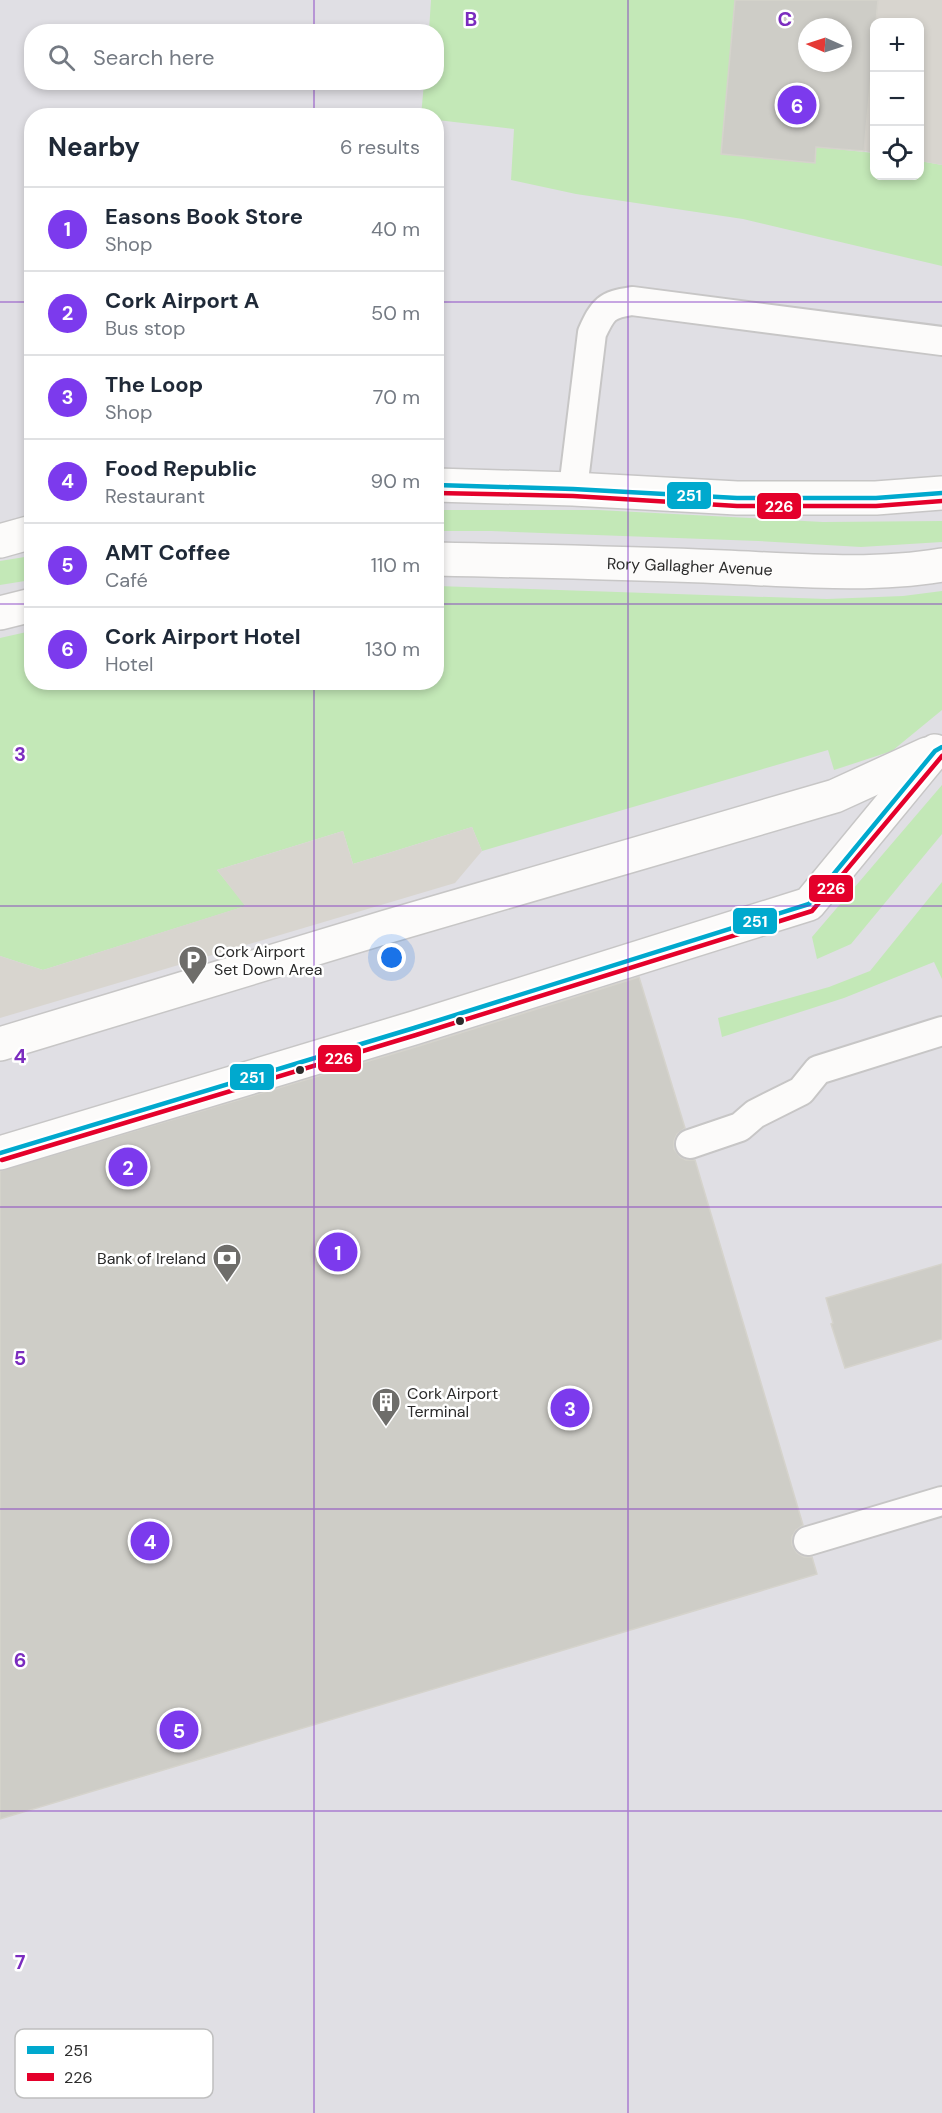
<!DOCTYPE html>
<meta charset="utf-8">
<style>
:root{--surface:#fff;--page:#f6f6f7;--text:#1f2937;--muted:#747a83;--line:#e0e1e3;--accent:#7c3aed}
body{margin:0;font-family:"DM Sans",sans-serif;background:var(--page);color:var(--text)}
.controls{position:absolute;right:18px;top:18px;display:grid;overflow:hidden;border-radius:12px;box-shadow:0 3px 9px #0003}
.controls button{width:54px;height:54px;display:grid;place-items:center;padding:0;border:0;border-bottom:2px solid var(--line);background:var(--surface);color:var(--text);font:30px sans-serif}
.compass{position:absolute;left:798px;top:18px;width:54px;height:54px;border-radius:50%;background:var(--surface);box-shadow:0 3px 9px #0003;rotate:273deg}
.you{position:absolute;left:392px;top:958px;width:21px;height:21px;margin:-15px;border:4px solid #fff;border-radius:50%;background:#1a73e8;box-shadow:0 0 0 9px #1a73e833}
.badge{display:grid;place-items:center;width:39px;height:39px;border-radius:50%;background:var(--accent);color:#fff;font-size:20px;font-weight:700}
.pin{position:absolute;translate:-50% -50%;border:3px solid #fff;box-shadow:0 2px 6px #0006}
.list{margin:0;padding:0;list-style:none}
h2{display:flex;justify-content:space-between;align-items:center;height:78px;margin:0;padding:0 24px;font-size:26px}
h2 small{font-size:20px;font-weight:400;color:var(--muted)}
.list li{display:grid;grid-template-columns:39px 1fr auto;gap:18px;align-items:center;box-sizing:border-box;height:84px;padding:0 24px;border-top:2px solid var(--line)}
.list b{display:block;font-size:22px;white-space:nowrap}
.list p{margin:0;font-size:20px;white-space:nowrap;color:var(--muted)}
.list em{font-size:20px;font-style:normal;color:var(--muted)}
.icon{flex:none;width:33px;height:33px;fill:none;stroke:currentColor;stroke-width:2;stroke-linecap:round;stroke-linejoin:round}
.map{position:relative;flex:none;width:942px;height:2113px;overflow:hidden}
.search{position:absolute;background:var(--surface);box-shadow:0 3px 9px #0003;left:24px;top:24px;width:420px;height:66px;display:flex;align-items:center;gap:15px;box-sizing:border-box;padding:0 21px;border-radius:24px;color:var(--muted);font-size:22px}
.panel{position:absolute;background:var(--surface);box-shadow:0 3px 9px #0003;left:24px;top:108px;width:420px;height:582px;border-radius:24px}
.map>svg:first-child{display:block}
.airport{fill:#e0dfe4;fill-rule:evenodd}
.green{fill:#c3e8b7}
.plaza{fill:#d8d5cf}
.building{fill:#cecdc7;stroke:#d5d3cc;stroke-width:1.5;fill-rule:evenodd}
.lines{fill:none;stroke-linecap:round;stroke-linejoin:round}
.service-casing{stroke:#c7c6c6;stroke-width:32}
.minor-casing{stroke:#c7c6c6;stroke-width:36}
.service{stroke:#fcfbfa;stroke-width:28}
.minor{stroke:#fcfbfa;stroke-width:33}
.bus-1-casing{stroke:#fff;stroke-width:9}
.bus-2-casing{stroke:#fff;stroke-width:9}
.bus-1{stroke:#00a9ce;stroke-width:4.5}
.bus-2{stroke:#e4002b;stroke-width:4.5}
.grid{fill:none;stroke:#7b2cbf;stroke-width:1.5;stroke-opacity:0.55}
.bus-dot{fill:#2b2b2b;stroke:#fff;stroke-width:2}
.labels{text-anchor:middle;stroke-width:5;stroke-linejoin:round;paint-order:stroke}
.street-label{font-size:16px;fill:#2b2b2b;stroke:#fff}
.poi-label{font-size:16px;fill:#2b2b2b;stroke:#fff;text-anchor:start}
.key{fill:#fff;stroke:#bfbfbf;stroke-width:1.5}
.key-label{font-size:16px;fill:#2b2b2b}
.grid-label{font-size:20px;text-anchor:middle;font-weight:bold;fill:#7b2cbf;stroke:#fff;stroke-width:5;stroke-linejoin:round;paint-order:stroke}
.line-badge{stroke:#fff;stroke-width:2}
.badge-label{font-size:16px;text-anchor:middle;font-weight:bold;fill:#fff}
</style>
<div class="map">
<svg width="942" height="2113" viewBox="0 0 942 2113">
<rect width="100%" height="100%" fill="#eae7e0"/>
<path class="airport" d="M0,0H942V2113H0ZM874,22H920V176H874ZM807,27H843V63H807ZM32,32H436V82H32ZM32,116H436V682H32Z"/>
<path class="green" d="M431,0H735L721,154L814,163L816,147L874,153V176H920V161L942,165V266L743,219L576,194L511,180L514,129L437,120L436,116H421L424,83L436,82V32L429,31Z
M437,510H598L823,522L942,521V542L861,547L758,541L491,531H437Z
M31,556V580L0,585V561Z
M437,586L827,599L903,596L942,591V710L892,751L834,770L828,750L482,851L472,827L353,864L343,831L217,870L246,906L43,970L0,956V638L31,631L32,682H436Z
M942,785V834L851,944L817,959L812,937Z
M942,882V979L934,962L844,998L722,1037L718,1018L829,987L870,971Z"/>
<path class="plaza" d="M878,0H942V165L920,161V22H876Z
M874,34V153L864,151Z
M472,827L482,851L455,883L0,1018V956L43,970L245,906L217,870L343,831L353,864Z"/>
<path class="building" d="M735,0H878L864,151L816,147L815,163L721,154ZM807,27H843V63H807Z
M639,977L685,1128L677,1134L674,1141V1149L680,1157L686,1160H695L803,1525L796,1530L792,1537V1545L797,1553L804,1557H812L817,1574L0,1819V1171L419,1046Z
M942,1264V1339L845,1368L831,1324L833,1323L826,1298Z"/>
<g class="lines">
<g class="service-casing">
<path id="service" d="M573,489L592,333C603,309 606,305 632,301L942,341
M690,1144L740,1127L755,1114L801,1091L818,1070L942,1031
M808,1541L942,1501"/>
</g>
<g class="minor-casing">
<g id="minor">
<path d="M436,485L573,489L737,498H876L942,493"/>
<path d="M0,541L32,532"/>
<path id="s1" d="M436,559C532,561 628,563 724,567C794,570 873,577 942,565"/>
<path d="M0,613L32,605"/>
<path d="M0,1044L386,927L835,796L927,754"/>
<path d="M0,1153L414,1028L809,904L935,751"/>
</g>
</g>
<use href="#service" class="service"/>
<use href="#minor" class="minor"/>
<g class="bus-1-casing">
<path id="bus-1" d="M436,485L573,489L737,498H876L942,493
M0,1153L414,1028L809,904L935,751L942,747"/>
</g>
<g class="bus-2-casing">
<path id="bus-2" d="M436,493L573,496L737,506H876L942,501
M2,1160L416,1035L812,911L942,756"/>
</g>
<use href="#bus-1" class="bus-1"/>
<use href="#bus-2" class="bus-2"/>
</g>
<path class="grid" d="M314,0V32M628,0V2113M314,82V116M0,302H32M436,302H942M0,604H32M436,604H942M314,682V2113M0,906H942M0,1207H942M0,1509H942M0,1811H942"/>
<defs>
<g id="parking-pin" transform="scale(1.5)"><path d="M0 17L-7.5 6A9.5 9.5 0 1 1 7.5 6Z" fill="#6e6d6a" stroke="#fff"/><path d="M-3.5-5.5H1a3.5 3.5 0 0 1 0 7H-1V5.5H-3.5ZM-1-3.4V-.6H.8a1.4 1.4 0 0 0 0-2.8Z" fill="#fff"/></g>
<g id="bank-pin" transform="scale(1.5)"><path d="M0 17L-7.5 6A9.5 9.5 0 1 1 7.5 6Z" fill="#6e6d6a" stroke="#fff"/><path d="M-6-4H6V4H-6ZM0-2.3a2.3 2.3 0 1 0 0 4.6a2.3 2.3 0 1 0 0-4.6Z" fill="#fff"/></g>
<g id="building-pin" transform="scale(1.5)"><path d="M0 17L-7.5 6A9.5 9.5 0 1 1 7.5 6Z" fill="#6e6d6a" stroke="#fff"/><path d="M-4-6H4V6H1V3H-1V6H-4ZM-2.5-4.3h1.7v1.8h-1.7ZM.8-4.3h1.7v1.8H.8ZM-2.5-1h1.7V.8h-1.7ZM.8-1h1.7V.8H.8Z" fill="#fff"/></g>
</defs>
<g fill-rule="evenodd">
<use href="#parking-pin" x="193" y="960"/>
<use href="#bank-pin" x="227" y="1258"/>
<use href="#building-pin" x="386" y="1402"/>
</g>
<g class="bus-dot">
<circle cx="460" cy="1021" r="5"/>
<circle cx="300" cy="1070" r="5"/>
</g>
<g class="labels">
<g class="street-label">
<text dy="6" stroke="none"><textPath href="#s1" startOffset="254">Rory Gallagher Avenue</textPath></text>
</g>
<g class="poi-label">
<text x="214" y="957">Cork Airport<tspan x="214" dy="18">Set Down Area</tspan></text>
<text x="206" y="1264" text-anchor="end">Bank of Ireland</text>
<text x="407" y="1399">Cork Airport<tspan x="407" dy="18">Terminal</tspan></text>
</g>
</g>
<rect x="15" y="2029" width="198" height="69" rx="9" class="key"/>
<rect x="27" y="2046" width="27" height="8" fill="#00a9ce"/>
<rect x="27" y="2073" width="27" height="8" fill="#e4002b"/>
<g class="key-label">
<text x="64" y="2056">251</text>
<text x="64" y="2083">226</text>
</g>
<g class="grid-label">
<text x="471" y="26">B</text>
<text x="785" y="26">C</text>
<text x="20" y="761">3</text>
<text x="20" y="1063">4</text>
<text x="20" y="1365">5</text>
<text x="20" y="1667">6</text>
<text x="20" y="1969">7</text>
</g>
<g class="line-badge">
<rect x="666" y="481" width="46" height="29" rx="6" fill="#00a9ce"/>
<rect x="756" y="492" width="46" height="28" rx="6" fill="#e4002b"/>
<rect x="808" y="874" width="46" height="29" rx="6" fill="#e4002b"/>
<rect x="732" y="907" width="46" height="28" rx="6" fill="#00a9ce"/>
<rect x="317" y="1044" width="45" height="29" rx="6" fill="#e4002b"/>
<rect x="229" y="1063" width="46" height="28" rx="6" fill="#00a9ce"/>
</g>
<g class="badge-label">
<text x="689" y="501">251</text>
<text x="779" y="512">226</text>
<text x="831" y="894">226</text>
<text x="755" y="927">251</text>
<text x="339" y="1064">226</text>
<text x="252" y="1083">251</text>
</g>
</svg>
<div class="controls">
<button>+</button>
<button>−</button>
<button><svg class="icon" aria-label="locate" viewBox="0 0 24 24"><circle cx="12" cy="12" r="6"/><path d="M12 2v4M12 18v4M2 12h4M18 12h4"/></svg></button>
</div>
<svg class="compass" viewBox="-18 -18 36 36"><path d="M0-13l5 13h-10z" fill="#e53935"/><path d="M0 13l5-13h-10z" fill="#747a83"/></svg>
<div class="you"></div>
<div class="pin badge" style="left:338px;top:1252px">1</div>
<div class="pin badge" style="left:128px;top:1167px">2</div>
<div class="pin badge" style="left:570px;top:1408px">3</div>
<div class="pin badge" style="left:150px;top:1541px">4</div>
<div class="pin badge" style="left:179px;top:1730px">5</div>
<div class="pin badge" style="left:797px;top:105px">6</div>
<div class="search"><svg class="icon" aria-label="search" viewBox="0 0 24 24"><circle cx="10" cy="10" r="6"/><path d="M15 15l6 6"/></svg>Search here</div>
<section class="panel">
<h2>Nearby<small>6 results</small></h2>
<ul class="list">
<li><span class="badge">1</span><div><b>Easons Book Store</b><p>Shop</p></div><em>40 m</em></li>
<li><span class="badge">2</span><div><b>Cork Airport A</b><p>Bus stop</p></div><em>50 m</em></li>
<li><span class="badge">3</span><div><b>The Loop</b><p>Shop</p></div><em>70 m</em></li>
<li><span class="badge">4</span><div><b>Food Republic</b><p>Restaurant</p></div><em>90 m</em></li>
<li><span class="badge">5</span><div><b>AMT Coffee</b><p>Café</p></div><em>110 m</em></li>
<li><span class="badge">6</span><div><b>Cork Airport Hotel</b><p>Hotel</p></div><em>130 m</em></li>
</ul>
</section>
</div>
